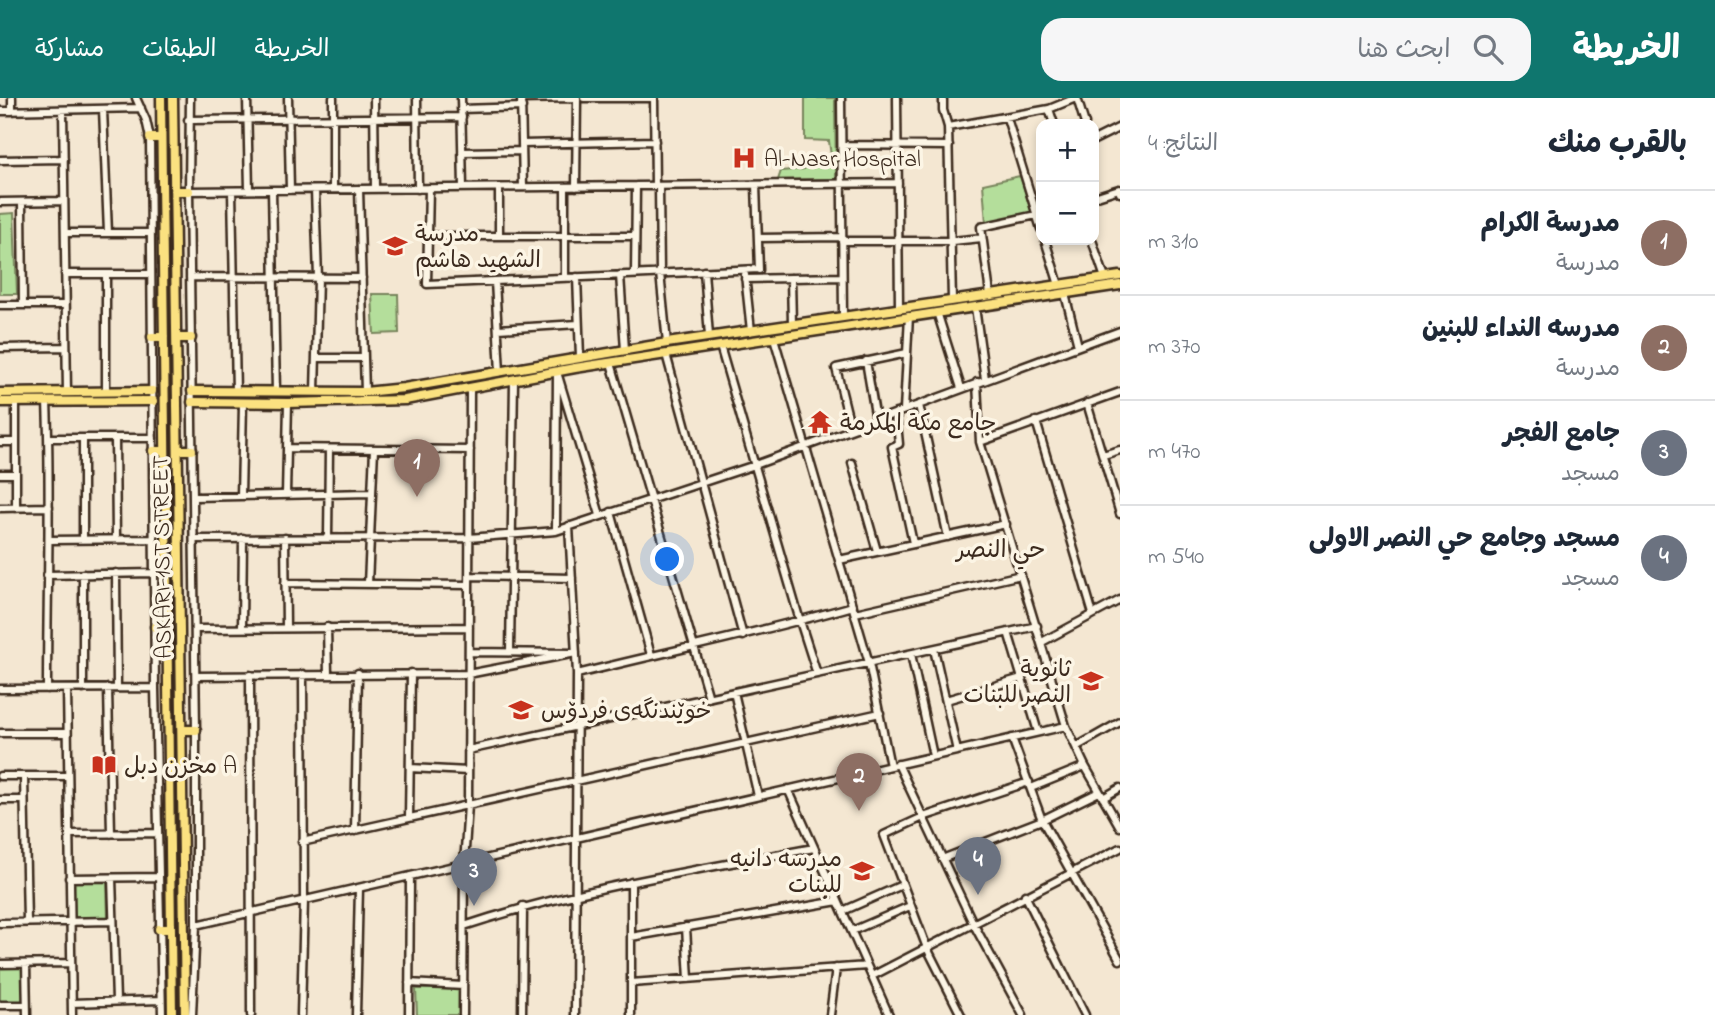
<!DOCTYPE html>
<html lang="ar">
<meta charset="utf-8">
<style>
:root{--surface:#fff;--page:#f6f6f7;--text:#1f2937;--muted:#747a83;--line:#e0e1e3;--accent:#0f766e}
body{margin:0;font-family:"Indie Flower","Playpen Sans Arabic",sans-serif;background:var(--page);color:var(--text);direction:rtl}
.controls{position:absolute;right:21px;top:21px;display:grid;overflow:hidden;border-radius:14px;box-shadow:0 4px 10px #0003}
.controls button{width:63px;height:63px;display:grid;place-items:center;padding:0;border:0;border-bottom:2px solid var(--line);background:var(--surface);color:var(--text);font:35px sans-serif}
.you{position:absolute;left:668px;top:462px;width:24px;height:24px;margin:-18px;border:5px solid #fff;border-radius:50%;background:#1a73e8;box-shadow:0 0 0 10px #1a73e833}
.badge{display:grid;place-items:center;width:46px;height:46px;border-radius:50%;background:var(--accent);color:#fff;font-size:23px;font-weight:700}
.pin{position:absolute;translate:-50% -58px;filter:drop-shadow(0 2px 4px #0008)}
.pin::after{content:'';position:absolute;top:37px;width:24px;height:21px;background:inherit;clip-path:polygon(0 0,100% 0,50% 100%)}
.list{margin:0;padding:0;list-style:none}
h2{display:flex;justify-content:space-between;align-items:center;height:91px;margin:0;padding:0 28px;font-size:30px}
h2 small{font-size:23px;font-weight:400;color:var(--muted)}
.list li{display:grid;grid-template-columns:46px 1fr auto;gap:21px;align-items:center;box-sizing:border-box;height:105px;padding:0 28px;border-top:2px solid var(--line)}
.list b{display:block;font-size:26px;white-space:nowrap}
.list p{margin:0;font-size:23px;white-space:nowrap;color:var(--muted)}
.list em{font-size:23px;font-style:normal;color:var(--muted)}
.icon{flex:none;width:38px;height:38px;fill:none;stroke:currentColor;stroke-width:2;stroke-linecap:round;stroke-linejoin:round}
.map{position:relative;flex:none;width:1120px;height:917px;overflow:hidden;direction:ltr}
header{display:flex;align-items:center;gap:42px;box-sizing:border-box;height:98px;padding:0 35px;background:var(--accent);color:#fff}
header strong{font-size:33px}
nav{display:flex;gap:38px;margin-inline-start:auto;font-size:24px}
.search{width:490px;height:63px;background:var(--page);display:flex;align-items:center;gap:18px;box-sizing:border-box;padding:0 24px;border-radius:21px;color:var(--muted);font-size:26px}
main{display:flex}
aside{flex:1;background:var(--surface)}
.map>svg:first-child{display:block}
.green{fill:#b4de9b;stroke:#78845c;stroke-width:2}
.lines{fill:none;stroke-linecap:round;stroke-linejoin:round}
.minor-casing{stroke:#3b2a1e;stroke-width:11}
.major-casing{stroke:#3b2a1e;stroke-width:13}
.minor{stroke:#fcf5e5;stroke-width:6}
.major{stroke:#fbe180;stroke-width:8}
.labels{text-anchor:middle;stroke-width:7;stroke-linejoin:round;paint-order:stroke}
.poi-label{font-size:23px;fill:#3b2a1e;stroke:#fcf5e5;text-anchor:start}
.street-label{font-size:23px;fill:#3b2a1e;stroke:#fcf5e5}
.neighbourhood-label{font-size:24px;fill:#3b2a1e;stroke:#fcf5e5}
</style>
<header>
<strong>الخريطة</strong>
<div class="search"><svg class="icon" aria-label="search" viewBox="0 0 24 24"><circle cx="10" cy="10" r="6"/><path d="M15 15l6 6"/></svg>ابحث هنا</div>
<nav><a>الخريطة</a><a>الطبقات</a><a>مشاركة</a></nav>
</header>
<main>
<aside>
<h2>بالقرب منك<small>النتائج: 4</small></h2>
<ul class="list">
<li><span class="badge" style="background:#8d6e63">1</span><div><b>مدرسة الكرام</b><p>مدرسة</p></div><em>310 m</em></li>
<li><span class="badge" style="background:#8d6e63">2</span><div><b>مدرسه النداء للبنين</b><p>مدرسة</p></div><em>370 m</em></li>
<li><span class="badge" style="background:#6b7280">3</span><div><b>جامع الفجر</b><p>مسجد</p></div><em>470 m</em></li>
<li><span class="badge" style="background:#6b7280">4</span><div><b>مسجد وجامع حي النصر الاولى</b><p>مسجد</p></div><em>540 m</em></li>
</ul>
</aside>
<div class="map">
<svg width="1120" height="917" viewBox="0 0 1120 917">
<rect width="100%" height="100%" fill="#f4e7d2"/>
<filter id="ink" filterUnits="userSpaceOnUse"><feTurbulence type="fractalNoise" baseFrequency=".0143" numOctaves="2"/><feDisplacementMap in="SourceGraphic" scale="14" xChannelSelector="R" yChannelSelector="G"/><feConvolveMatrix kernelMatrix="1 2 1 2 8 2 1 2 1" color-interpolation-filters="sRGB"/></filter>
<g filter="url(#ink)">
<path class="green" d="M805,0H835L836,81L778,82L781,73L804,71L807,60L831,58L829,43L805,42Z
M1020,78L1032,116L986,125L983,86Z
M14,115L17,196H0V116Z
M372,196H398L399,235L374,236Z
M107,782L108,821H72V783Z
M0,869H23L24,903H0Z
M416,891H459V917H417Z"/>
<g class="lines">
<g class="minor-casing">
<path id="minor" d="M12,0V13
M136,0L146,22L150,40L155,590L162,917
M190,0L189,93L196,632V827L192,917
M247,0L249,92
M288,0L290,92
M333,0V91
M374,0L375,91
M417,0L418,91
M461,0L463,90
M521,0L523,89
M584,0H654
M654,0L655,88
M841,0L843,219
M897,0L899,209
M943,0V12L948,29L952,202
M1077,0L1085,26
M521,1L574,0
M103,11L108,135
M461,11L522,9
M1049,11L1054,26
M63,12L67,294
M0,13L141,10
M1007,20L1041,131
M188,22L462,19
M948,29L1049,11L1076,0
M1094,42L1120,29
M522,46L655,43
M843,47L949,48
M462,54L522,53
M0,62L64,61
M756,87L759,172
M659,88L660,175L667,245
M565,89V179
M576,89L577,0
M429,90L427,186L759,171
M359,91L365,294
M272,92L276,293
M315,92L318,180L315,294
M189,93L898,85
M232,93L236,294
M1094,99L1119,91L1120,95
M0,104L64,103
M22,104L23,207
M65,135H150
M428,138H635
M499,138V90
M758,140L842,139
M1045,142L1059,187
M1092,142L1105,180
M842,143H952L982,140
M704,173L709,238
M65,176H151
M635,176L636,88
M620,177L625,252
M745,177L751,233
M190,179L362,180
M577,179L580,259
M791,180L792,226
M745,181L842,179
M495,183L500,274
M990,196L981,129L1041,116
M1065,196L1078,248
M0,207H65
M975,209L985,281
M937,214L961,290
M498,231L578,226
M774,240L869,565L890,668
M720,248L800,523L817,576
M0,250L66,249
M666,256L743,538
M316,260H364
M866,263L876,322
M611,265L709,600
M977,284L980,344L1066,628L1085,668L1120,729
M106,294V176
M16,304V410
M47,304C51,399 47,495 47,591
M1087,305L1120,416
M919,307L948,439
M904,312L909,218
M896,315L899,346L892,349L913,445
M1036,323L1093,516
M851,331L836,270L907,255
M49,340H153
M115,341L116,440
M0,344H16
M980,344L1120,294
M287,350L470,352
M1103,357L1120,352
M852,365L877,453
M0,376H16
M286,397L288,305
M241,398L243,306
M194,399L370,395
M0,410L49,409
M611,414L651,557
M569,428L577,576L575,917
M556,433L557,274L600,417
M285,440L286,529
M328,440L329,351
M83,441V341
M195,441L469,440L556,433L755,367L1120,233
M49,442L154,441
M839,462L1006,426
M116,475L117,590
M47,477L154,475
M469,478L572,480
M285,485L469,487
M368,486L374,351
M855,515L1021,477
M327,529L328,576
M242,530L243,440
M196,531L469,529
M1008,534L1038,634
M1042,544L1120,502
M934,551L957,653
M510,554L514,282
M911,556L933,658
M577,576C669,553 762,534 853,508
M250,577L251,917
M196,578L468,576L576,555L469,554
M108,590L111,736
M0,591L155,590
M67,591L72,917
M83,591V476
M734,594L758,698
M946,602L1022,580
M0,635H67
M1012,640L1042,722L1120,862
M1076,649L1120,624
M468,652L1037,528
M898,666L973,825L1023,917
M410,670L468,673
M0,678H68
M24,678L27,824
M1031,690L1085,668
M788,691L889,917
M1103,700L1120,690
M0,702H24
M409,720L411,575
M355,733L358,575
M69,736L158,735
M302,744L880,615
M942,761L1042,722L1099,694
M69,780L159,779
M112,780L116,903
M631,784V917
M1025,797L1085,917
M843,813L902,787
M0,825L113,823
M196,827L1066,628
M464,828C578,790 697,772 814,750
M686,829L689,881
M852,833L910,808
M631,839L838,803
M0,866L70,865
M26,866L27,917
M872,878L1120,750
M409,885L463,888
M631,885L867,868
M72,905L160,902
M0,907H26
M301,917L304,802L303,576
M356,917L359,790
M409,917L410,778
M463,917L464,766L468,707L470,291
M522,917L523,808
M830,917L836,870
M961,917L927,850L884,737L923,719L1029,684"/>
</g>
<g class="major-casing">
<path id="major" d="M161,0L172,917
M173,0L185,917
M150,40H161
M175,93H189
M152,239H164
M178,240H191
M192,293L365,294L404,290L667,245L1120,178
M0,295L152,293
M0,304L153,303
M192,304L288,305L405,302L575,270L1120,187
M179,352H192
M153,353H165
M155,529H167
M183,632H196
M159,831H171"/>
</g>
<use href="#minor" class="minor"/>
<use href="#major" class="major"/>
</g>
</g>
<defs>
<g id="hospital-bare" transform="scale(1.89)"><path d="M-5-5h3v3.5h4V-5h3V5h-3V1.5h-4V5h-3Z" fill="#c8321e" stroke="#fcf5e5" stroke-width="2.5" paint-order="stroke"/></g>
<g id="school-bare" transform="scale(1.89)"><path d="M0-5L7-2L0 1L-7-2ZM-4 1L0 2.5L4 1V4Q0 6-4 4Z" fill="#c8321e" stroke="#fcf5e5" stroke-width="2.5" paint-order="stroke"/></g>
<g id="temple-bare" transform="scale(1.89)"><path d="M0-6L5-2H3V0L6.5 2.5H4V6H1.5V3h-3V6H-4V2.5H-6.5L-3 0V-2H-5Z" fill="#c8321e" stroke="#fcf5e5" stroke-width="2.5" paint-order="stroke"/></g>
<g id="library-bare" transform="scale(1.89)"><path d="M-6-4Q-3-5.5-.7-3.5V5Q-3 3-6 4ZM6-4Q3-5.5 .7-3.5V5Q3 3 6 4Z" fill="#c8321e" stroke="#fcf5e5" stroke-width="2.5" paint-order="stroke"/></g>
</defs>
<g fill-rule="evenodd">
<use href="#hospital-bare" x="744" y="60"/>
<use href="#school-bare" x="395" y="148"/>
<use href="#temple-bare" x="820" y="324"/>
<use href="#school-bare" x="1091" y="583"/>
<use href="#school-bare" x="521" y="612"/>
<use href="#library-bare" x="104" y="667"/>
<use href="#school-bare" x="862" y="773"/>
</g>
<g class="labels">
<g class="poi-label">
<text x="764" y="68">Al-Nasr Hospital</text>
<text x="415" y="143">مدرسة<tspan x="415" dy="26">الشهيد هاشم</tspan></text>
<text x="840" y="332">جامع مكة المكرمة</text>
<text x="1071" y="578" text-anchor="end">ثانوية<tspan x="1071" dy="26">النصر للبنات</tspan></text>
<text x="541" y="620">خوێندنگەی فردۆس</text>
<text x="124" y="675">مخزن دبل A</text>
<text x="842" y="768" text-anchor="end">مدرسه دانيه<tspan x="842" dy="26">للبنات</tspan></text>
</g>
<g class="street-label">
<text transform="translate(161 459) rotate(-91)" y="8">ASKARI-1ST STREET</text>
</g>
<g class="neighbourhood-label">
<text x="1001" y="459">حي النصر</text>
</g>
</g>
</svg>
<div class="controls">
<button>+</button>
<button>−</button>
</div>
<div class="you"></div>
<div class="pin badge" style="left:417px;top:399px;background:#8d6e63">1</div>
<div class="pin badge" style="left:859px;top:713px;background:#8d6e63">2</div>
<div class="pin badge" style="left:474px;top:808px;background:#6b7280">3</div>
<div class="pin badge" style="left:978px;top:797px;background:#6b7280">4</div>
</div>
</main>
